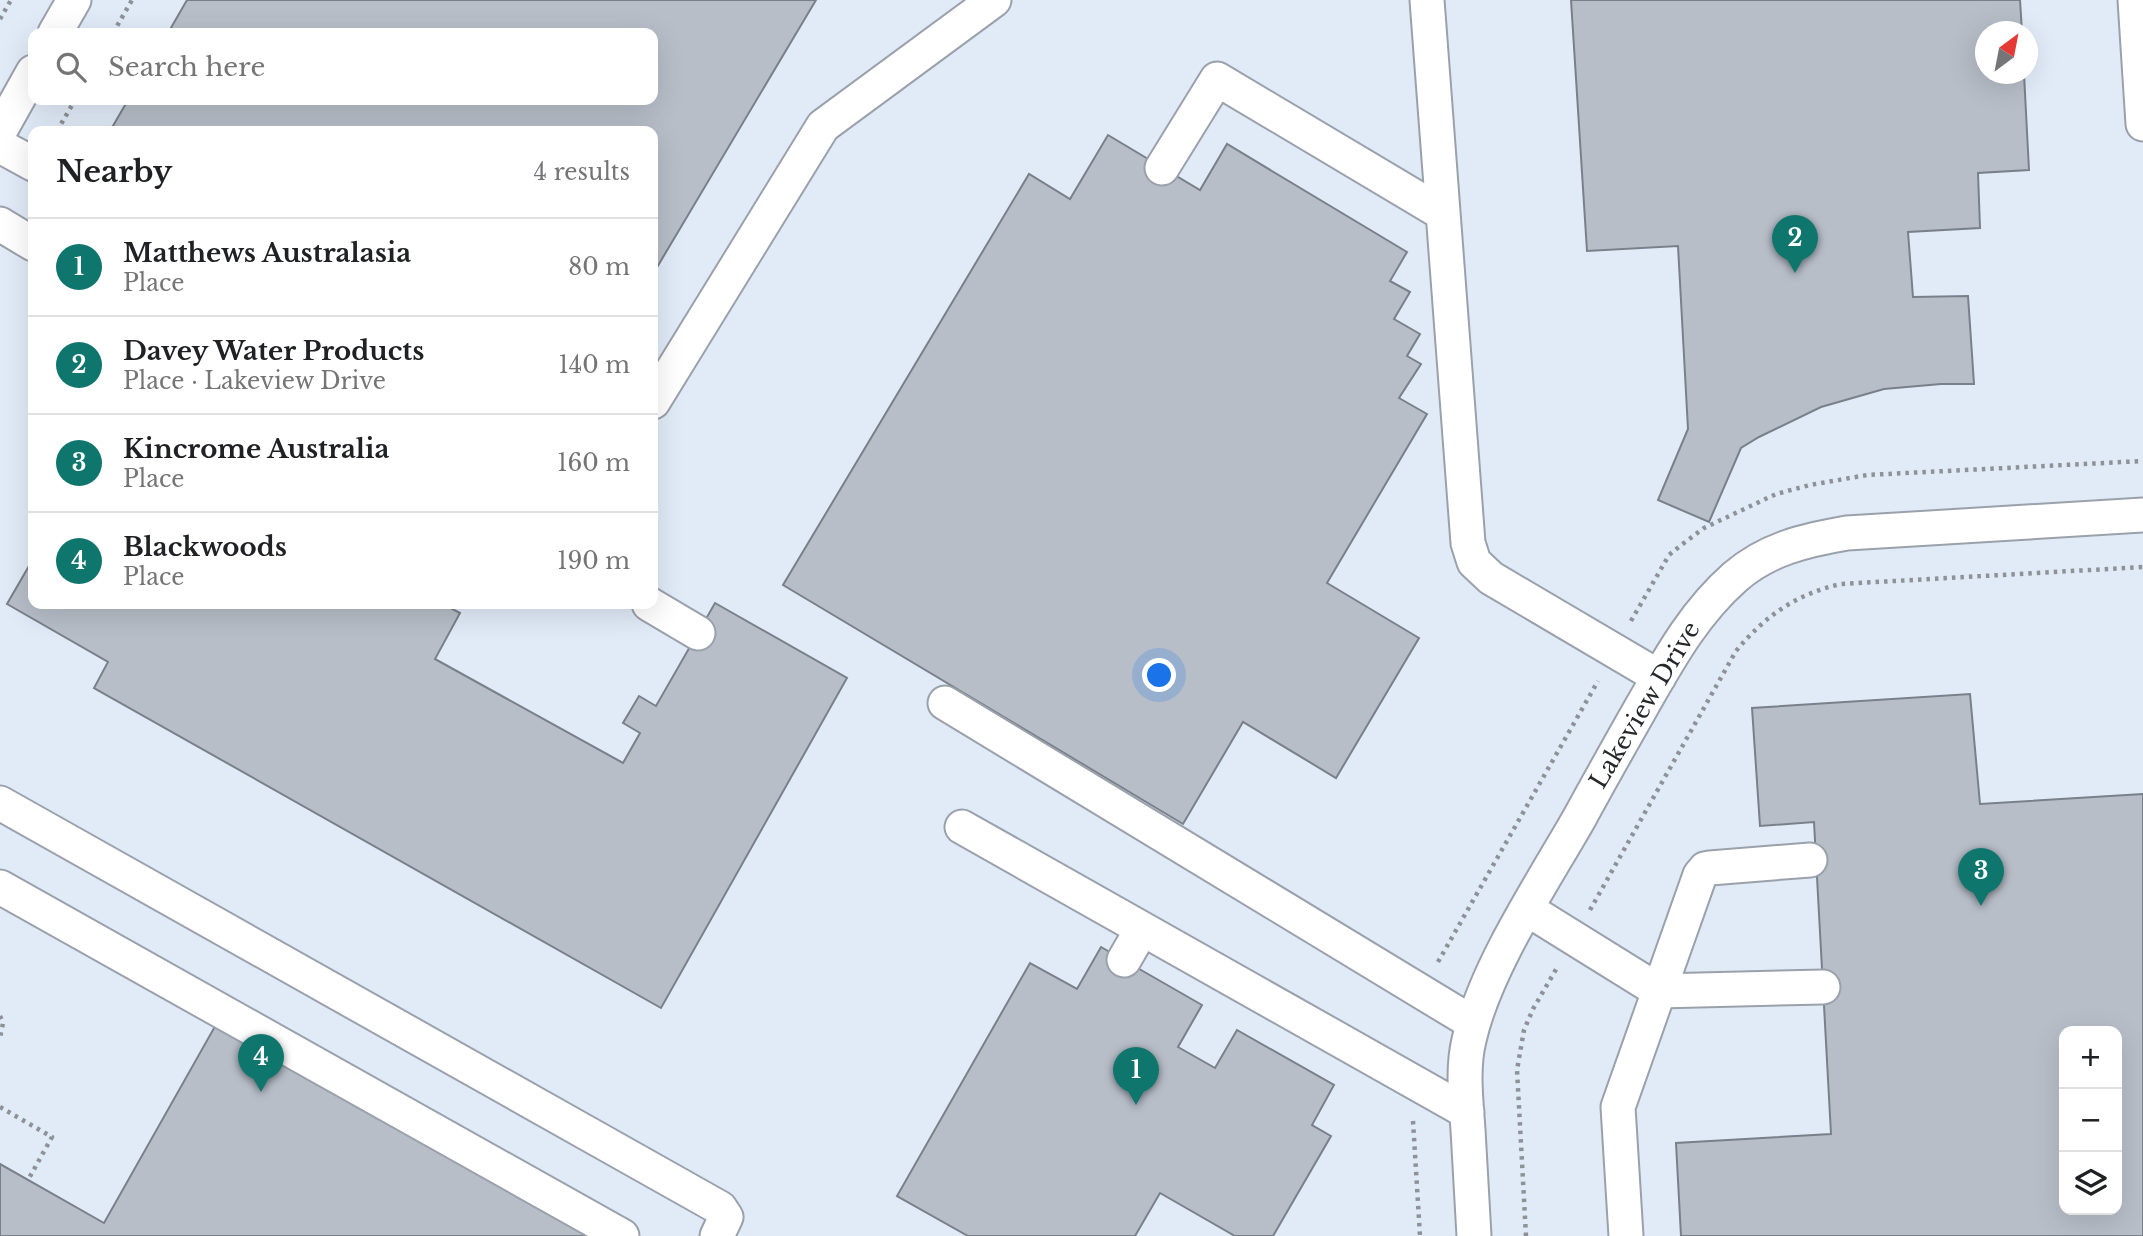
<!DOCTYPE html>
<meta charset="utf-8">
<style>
:root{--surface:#fff;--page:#f6f6f6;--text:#202124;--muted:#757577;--line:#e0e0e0;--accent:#0f766e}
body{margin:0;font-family:"Libre Baskerville",serif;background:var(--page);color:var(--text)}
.controls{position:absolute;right:21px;bottom:21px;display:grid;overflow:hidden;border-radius:14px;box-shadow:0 7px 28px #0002}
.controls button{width:63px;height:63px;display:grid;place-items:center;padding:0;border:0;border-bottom:2px solid var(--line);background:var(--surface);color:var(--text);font:35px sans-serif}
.compass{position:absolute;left:1975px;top:21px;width:63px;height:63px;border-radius:50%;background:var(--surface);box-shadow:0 7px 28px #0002;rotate:32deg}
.you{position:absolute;left:1160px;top:676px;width:24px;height:24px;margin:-18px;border:5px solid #fff;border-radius:50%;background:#1a73e8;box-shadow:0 0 0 10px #1a73e833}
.badge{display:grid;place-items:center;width:46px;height:46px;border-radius:50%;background:var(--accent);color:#fff;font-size:23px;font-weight:700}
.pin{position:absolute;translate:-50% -58px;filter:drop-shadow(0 2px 4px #0008)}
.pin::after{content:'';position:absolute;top:37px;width:24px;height:21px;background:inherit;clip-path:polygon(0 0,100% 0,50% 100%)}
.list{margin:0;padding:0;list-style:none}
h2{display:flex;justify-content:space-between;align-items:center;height:91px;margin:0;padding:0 28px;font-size:30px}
h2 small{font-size:23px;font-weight:400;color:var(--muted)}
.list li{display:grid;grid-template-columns:46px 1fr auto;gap:21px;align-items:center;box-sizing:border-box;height:98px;padding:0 28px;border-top:2px solid var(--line)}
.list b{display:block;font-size:26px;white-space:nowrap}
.list p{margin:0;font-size:23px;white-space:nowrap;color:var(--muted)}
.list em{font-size:23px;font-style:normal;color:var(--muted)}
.icon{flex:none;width:38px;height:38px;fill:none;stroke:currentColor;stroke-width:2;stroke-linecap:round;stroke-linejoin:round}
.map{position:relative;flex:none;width:2143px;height:1236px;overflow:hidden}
.search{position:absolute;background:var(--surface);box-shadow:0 7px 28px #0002;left:28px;top:28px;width:630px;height:77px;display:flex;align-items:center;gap:18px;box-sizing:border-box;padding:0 24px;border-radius:14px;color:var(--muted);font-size:26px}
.panel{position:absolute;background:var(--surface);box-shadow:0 7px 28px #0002;left:28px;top:126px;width:630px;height:483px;border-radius:14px}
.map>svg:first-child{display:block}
.built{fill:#e1ebf8;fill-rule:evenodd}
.building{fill:#b7bec8;stroke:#798089;stroke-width:2;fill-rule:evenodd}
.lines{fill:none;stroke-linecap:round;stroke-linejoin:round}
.minor-casing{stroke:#9aa1ab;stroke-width:37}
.path{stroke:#8e9297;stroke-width:4.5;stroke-dasharray:3.5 5;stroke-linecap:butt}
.minor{stroke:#fff;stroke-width:33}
.labels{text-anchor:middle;stroke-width:7;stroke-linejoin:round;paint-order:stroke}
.street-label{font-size:24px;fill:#26292c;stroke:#fff}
</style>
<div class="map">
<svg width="2143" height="1236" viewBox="0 0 2143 1236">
<rect width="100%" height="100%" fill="#f2f7fd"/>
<path class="built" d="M0,0H2143V1236H0ZM1986,32H2028V74H1986ZM33,33H653V100H33ZM33,131H653V604H33ZM2064,1031H2117V1210H2064Z"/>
<path class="building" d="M187,0H816L653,274V131H110L128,100H653V33H168Z
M1571,0H2020L2022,32H1986V74H2024L2029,170L1978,173L1980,228L1908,232L1913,297L1968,296L1974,384H1941L1884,389L1821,407L1759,437L1741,448L1709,522L1658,500L1688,429L1678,246L1587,251Z
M1108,135L1200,190L1227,144L1407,252L1390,281L1410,292L1394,319L1420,334L1407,356L1421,364L1399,398L1427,414L1327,583L1419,638L1336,778L1243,722L1183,824L783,585L1029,174L1070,199Z
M33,559V604H443L460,613L435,659L623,763L640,733L623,723L639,696L656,706L715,603L847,678L661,1008L94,688L108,662L7,604Z
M1970,694L1980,804L2143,794V1236H1681L1676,1143L1831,1134L1814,822L1760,826L1752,708ZM2064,1031H2117V1210H2064Z
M1101,947L1202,1005L1178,1047L1215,1068L1237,1030L1334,1085L1312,1125L1331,1136L1273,1236H1235L1160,1193L1135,1236H968L897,1196L1030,963L1077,989Z
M218,1021L597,1236H0V1164L104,1223Z"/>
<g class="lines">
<g class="minor-casing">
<path id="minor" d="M1427,0L1468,543L1474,562L1491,578L1659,677
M2135,0L2143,124
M55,33L74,0
M0,131L33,72
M0,146L33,164
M1162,168L1217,79L1442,213
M0,224L33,244
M653,402L823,126L994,0
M649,604L698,633
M945,703L1473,1023
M0,803L720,1208L726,1217L717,1236
M962,827L1467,1112
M0,887L622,1236
M1527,909L1659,991L1823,987
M1124,960L1142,929
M1474,1236C1472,1201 1470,1165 1468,1130C1466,1101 1462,1068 1469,1040C1485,968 1543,882 1580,817C1600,780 1621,743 1642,706C1669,659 1694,613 1735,577C1767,549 1806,540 1847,533L2143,515
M1626,1236L1618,1107L1700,875L1705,869L1710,868L1810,860"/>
</g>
<path class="path" d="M0,19L11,0
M113,33L132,0
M57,131L75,100
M1631,621L1669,555L1680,546L1704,528L1776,494L1810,485L1867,475L2143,461
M1590,910L1736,651C1765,616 1796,594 1841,584L2143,567
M1438,962L1598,681
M0,1016L3,1023L0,1038
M0,1107L52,1137L28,1180
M1413,1121L1420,1236
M1526,1236L1517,1070L1524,1030L1533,1009L1558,966"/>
<use href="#minor" class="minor"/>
</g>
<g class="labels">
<g class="street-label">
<text transform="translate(1645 705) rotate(-59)" y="8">Lakeview Drive</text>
</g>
</g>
</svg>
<div class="controls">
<button>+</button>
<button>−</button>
<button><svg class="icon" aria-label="layers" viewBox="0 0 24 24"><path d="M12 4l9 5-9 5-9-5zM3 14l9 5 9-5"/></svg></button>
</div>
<svg class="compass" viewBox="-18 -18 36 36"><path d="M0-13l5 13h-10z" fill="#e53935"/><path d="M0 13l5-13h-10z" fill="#757577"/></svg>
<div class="you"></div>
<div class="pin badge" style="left:1136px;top:1105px">1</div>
<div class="pin badge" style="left:1795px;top:273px">2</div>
<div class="pin badge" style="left:1981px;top:906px">3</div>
<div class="pin badge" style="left:261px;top:1092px">4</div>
<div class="search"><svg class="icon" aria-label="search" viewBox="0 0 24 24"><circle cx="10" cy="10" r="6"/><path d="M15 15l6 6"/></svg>Search here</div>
<section class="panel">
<h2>Nearby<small>4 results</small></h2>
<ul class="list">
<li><span class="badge">1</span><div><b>Matthews Australasia</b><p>Place</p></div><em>80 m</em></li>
<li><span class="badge">2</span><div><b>Davey Water Products</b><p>Place · Lakeview Drive</p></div><em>140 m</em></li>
<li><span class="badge">3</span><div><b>Kincrome Australia</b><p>Place</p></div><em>160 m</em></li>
<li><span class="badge">4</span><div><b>Blackwoods</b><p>Place</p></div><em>190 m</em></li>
</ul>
</section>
</div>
